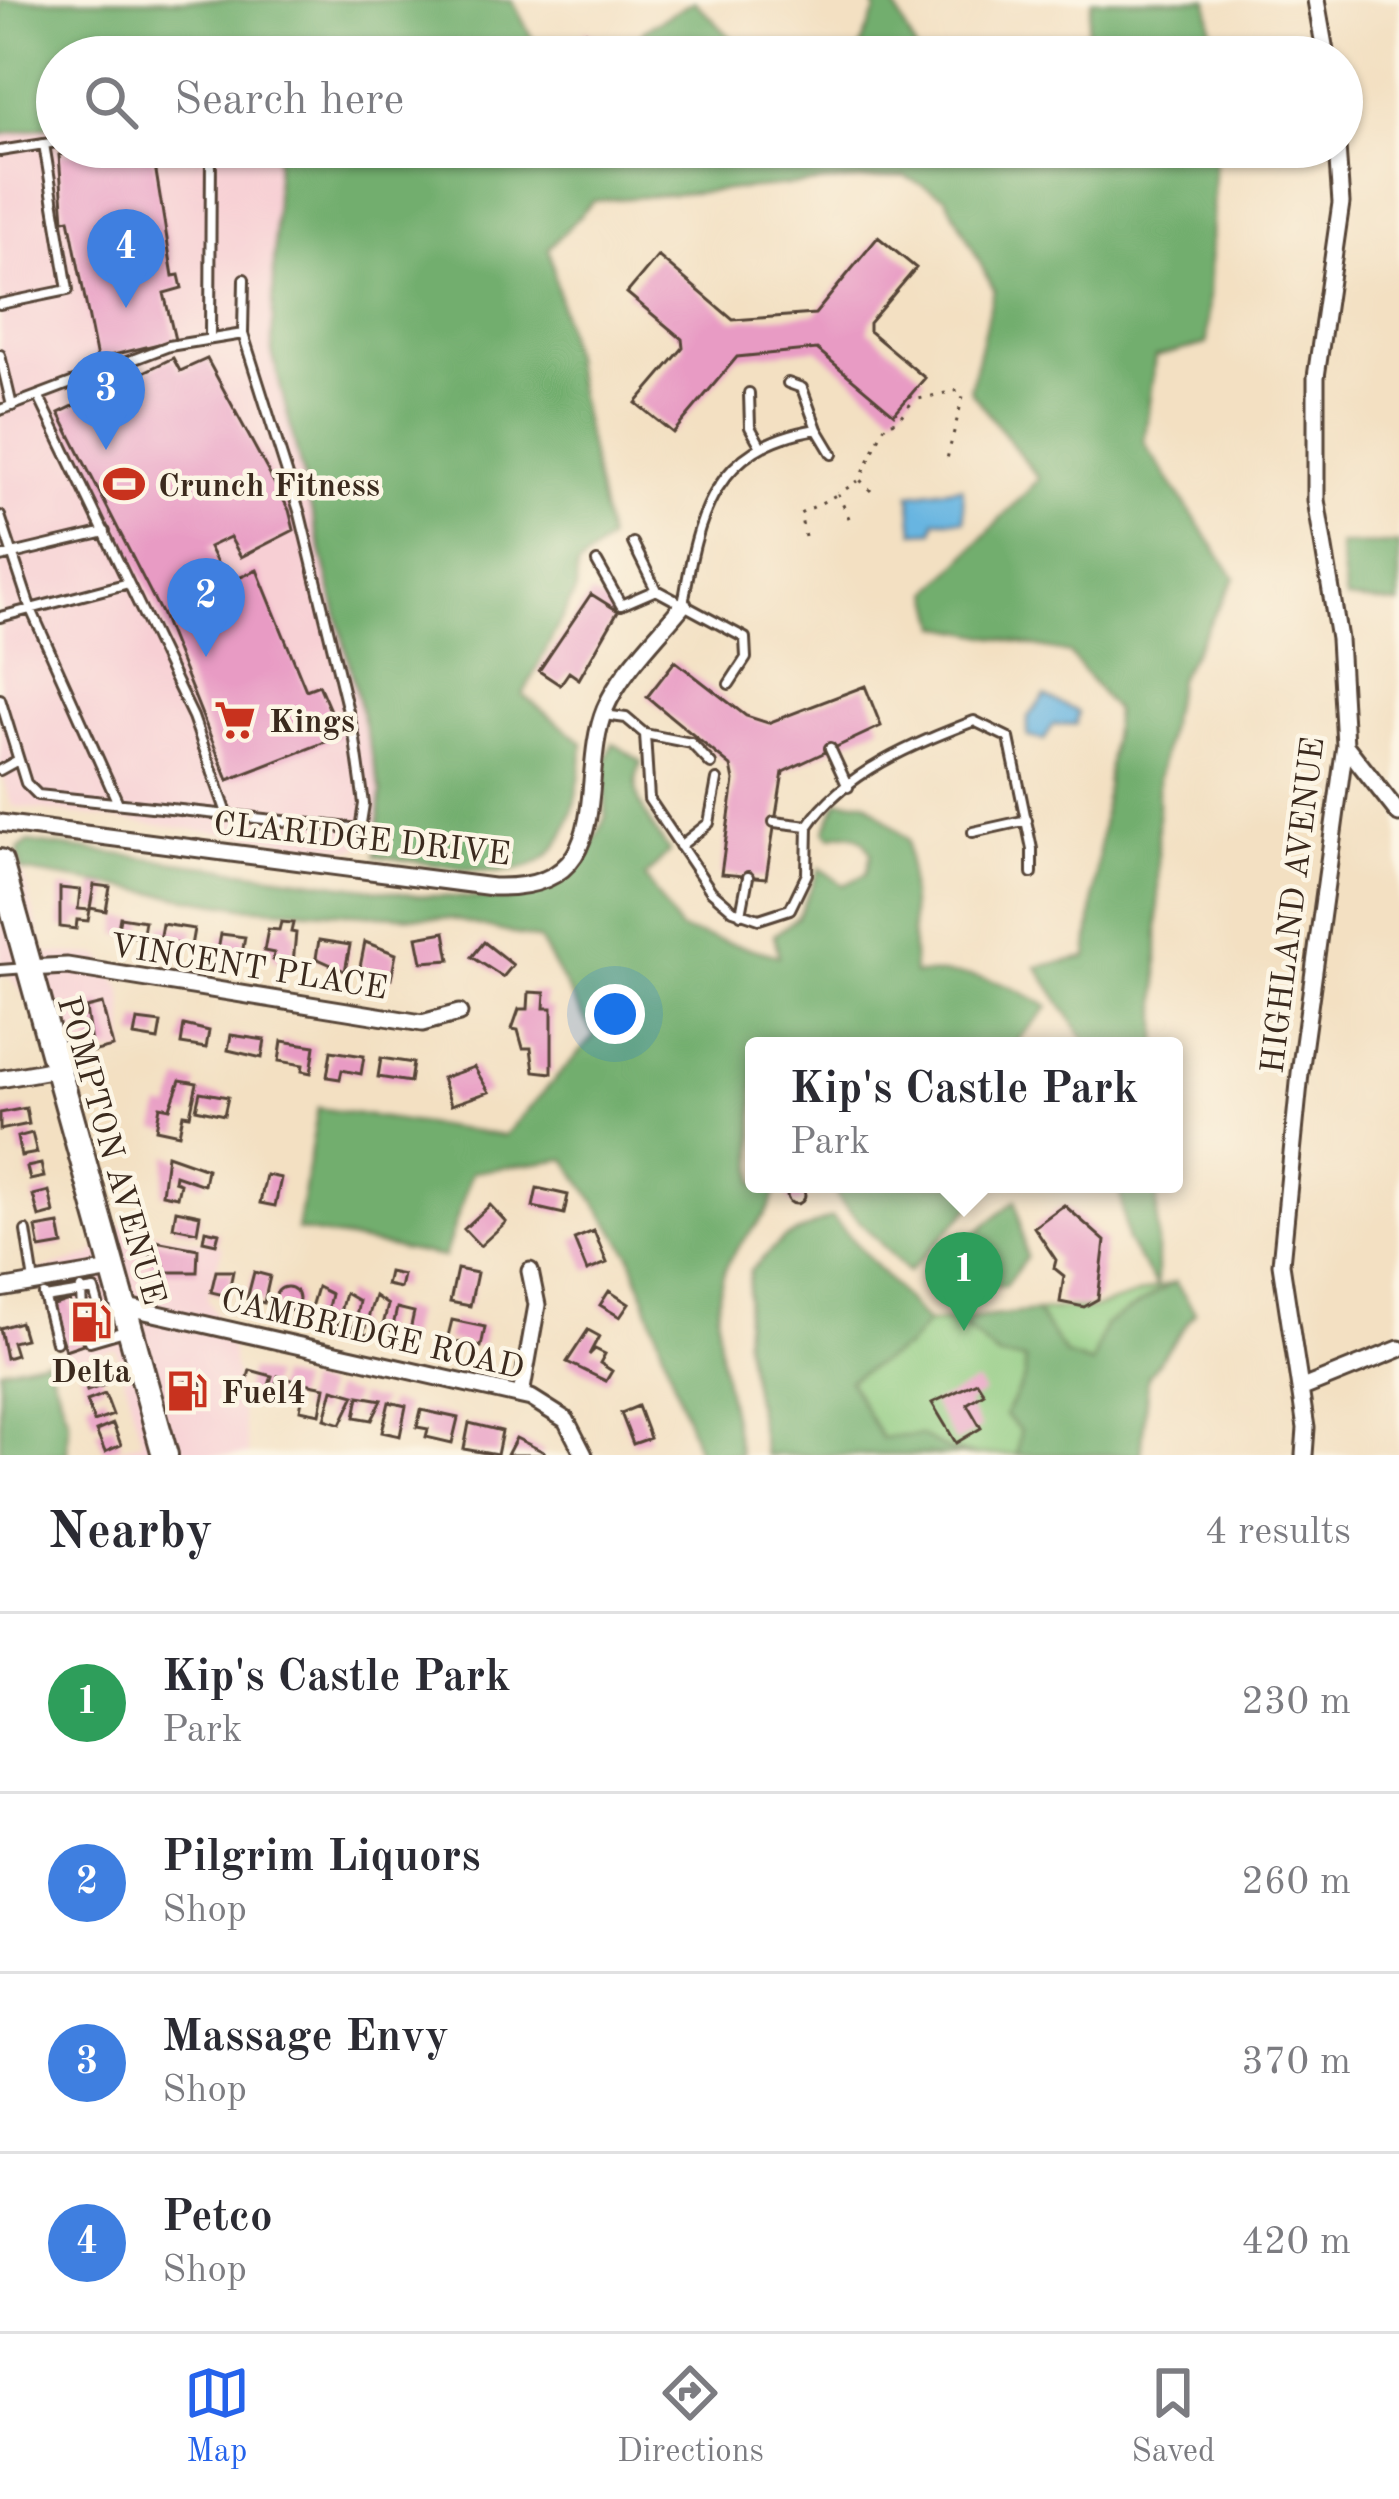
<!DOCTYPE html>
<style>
:root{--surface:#fff;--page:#f7f7f7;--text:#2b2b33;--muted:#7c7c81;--line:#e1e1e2;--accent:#2563eb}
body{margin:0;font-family:"Old Standard TT",serif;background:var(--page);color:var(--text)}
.you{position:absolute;left:615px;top:1014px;width:42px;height:42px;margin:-30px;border:9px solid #fff;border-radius:50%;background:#1a73e8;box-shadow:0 0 0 18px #1a73e833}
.badge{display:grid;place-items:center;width:78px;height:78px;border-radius:50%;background:var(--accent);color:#fff;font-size:39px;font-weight:700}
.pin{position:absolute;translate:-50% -99px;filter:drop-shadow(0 3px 6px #0008)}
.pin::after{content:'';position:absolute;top:63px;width:42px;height:36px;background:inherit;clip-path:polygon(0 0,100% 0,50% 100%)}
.popup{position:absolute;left:745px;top:1037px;width:438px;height:156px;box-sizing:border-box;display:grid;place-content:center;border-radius:12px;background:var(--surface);filter:drop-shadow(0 3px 9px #0005);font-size:39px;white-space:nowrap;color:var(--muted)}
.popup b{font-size:45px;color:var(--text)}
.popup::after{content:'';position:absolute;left:50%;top:100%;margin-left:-24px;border:24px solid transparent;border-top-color:var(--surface)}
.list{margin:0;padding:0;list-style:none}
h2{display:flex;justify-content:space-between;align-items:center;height:156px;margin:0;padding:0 48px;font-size:51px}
h2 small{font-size:39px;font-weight:400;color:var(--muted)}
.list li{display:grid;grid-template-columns:78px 1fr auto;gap:36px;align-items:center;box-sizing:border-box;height:180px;padding:0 48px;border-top:3px solid var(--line)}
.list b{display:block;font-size:45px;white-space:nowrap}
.list p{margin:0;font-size:39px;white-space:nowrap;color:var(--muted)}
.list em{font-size:39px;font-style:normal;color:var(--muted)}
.icon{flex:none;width:66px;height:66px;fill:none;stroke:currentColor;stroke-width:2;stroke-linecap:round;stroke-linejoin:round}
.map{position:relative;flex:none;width:1399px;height:1455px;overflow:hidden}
.search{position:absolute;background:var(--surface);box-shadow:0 3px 9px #0004;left:36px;right:36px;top:36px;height:132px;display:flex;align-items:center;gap:30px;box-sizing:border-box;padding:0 42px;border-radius:66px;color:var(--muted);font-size:45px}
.sheet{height:876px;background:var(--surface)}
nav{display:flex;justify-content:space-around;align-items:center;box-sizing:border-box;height:168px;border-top:3px solid var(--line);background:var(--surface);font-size:33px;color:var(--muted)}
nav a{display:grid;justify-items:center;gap:6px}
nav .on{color:var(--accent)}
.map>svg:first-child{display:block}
.built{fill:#f7cfd4}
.green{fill:#8dca80;stroke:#647a4f;stroke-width:3}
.forest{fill:#72ae6e;stroke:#566c46;stroke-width:3}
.water{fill:#67b5e1;stroke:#517080;stroke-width:3}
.building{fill:#e89bc4}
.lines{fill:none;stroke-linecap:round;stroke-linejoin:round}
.service-casing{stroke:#574537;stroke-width:14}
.minor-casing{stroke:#574537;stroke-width:21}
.primary-casing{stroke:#574537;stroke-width:30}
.path{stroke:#574537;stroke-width:3;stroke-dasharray:3 9;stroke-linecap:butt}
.service{stroke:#fff;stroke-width:8}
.minor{stroke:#fff;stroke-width:15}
.primary{stroke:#fff;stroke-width:24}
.labels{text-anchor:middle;stroke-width:9;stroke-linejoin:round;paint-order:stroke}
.poi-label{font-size:33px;font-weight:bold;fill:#3b2a1e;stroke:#fcf5e5;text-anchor:start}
.street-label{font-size:33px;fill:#3b2a1e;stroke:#fcf5e5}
</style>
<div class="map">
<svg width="1399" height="1455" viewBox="0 0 1399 1455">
<rect width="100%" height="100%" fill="#fcf5e5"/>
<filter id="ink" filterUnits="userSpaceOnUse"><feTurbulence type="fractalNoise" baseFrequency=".00833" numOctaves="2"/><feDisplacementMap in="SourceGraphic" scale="24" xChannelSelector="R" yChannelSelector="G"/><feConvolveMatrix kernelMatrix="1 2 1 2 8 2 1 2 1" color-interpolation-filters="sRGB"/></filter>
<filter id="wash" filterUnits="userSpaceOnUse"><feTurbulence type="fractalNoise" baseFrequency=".004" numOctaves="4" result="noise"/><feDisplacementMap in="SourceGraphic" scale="48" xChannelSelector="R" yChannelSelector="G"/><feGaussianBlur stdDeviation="2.7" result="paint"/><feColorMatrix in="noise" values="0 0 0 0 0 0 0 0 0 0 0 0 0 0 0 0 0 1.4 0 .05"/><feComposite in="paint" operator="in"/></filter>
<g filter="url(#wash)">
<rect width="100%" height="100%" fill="#f3e0c2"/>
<path class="built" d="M57,125V147H277L272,352L381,792L374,839L353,850L12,806L0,766V135Z
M22,871L45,953L100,955L123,991L126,1052L72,1056L9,975L0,976V875Z
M120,1225L223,1246L207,1298L230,1344L249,1455H104L142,1441L116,1349L66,1362L39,1271L90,1256Z"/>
<path class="green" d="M832,1217L927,1323L1067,1308L1089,1310L1175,1282L1195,1312L1148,1376L1141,1455H765L744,1339L750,1271L783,1239Z"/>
<path class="forest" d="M0,0H512L542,57H57V125L0,135Z
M872,0H892L919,57H856L876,11Z
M1092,0H1208L1215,57H1083Z
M694,1L751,57H627L644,30Z
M277,147H1215L1207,344L1155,357L1144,443L1235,578L1178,679L1158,780V1046H1089L1037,967L1087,957L1115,711L1069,653L939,626L931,592L1039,479L970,390L994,290L946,197L904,176L593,201L549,248L608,540L577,567L576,590L523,695L583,743C571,910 507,872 376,856L381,792L272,352Z
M1399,544V604L1346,599L1339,545Z
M613,743L642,762C624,795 652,823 669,852L645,877L680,930L779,956L774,935L798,917L820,868L843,885L866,874L871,854C864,836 849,829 831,837L825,831L838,801H866L908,840L914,974C970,972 998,976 1048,1007L1013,1046H754V1184H777C772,1220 744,1231 729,1261C701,1316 731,1398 740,1455H699L630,1254L566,1159L472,1172L444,1257L297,1230L318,1108L504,1136L594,1036L539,940L452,919L243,907L22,871L18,850L29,842L417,895L508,900L556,884L589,853L606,816L605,763Z
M834,1184H993L908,1272L838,1199Z
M1119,1184H1157V1287L1127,1241Z
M1016,1200L1026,1258L1005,1286L928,1289L925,1274Z
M832,1217L927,1323L908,1346L849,1380L881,1438L920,1435L951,1451L977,1455H765L744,1339L750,1271L783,1239Z
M1175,1282L1195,1312L1148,1376L1141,1455H1017L1020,1431L1005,1415L1025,1377V1360L999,1357L956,1320L1036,1311L1066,1355L1092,1364L1105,1325Z
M47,1359L68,1420L67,1455L0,1452V1369Z"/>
<path class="water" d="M962,487L965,520H936L933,531L914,532L910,494Z
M1045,696L1078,712L1076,724L1053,725L1044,740L1028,737V717Z"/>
<g id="blocks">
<path class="building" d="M585,31L610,43L603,57H572Z
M109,147H152L173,276L179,275L182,288L164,293L175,340L97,359L69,219L64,220L59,155Z
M878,237L916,268L869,323V331L925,378L894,414L817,349L737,357L673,433L636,403L683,348L682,339L627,293L658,256L733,320L815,314Z
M173,358L180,371L207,359L289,510L294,530L241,557L230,537L209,547L227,583L257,570L306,690L319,685L341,736L228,780L161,613L59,413Z
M591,594L618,611L579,679L569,672L560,685L539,671Z
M675,661L746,716L768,723L865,686L881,726L783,772L766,878L721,874L734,781L731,766L647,697Z
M94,885L110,887L106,911L90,908Z
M60,888L80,890L78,909L90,910L88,921L77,920L76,929L60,927Z
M120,917L145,921L142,938L117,934Z
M281,922L293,923L291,932L296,933L293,963L273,960L274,953L264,951L268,929L279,930Z
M162,924L194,929L191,946L159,941Z
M445,932L450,960L422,962L417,937Z
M221,934L245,937L242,954L218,951Z
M319,940L350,945L345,971L316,958Z
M365,942L396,954L391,979L360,967Z
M484,942L513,965L503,977L472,957Z
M529,992L545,993L544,1008H552V1073L534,1071L531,1048H523L518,1030L512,1029L519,1009H528Z
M102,1004L113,1047L92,1052L86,1008Z
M137,1020L161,1023L158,1040L134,1036Z
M184,1025L209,1031L206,1048L181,1044Z
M231,1035L265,1040L262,1058L228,1050Z
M282,1041L315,1046L311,1073L302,1071L303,1065L279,1061Z
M331,1051L364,1056L361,1074L342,1070L340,1079L327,1077Z
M381,1058L413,1063L410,1082L378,1077Z
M474,1067L489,1092L451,1105L442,1078Z
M180,1080L197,1083L190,1115L183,1114L179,1134L156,1129L160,1106L170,1108Z
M200,1092L228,1097L224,1115L196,1109Z
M26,1108L29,1124L0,1130V1113Z
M32,1133L37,1153L21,1156L17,1137Z
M167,1155L207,1169L204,1185L175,1175L174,1181L180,1183L177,1197L162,1194Z
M41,1164L44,1177L30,1180L27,1167Z
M266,1175L281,1178L275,1206L260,1203Z
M787 1195a9 9 0 1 1 18 0a9 9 0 1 1-18 0Z
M537,1188L568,1195L564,1214L533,1207Z
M49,1191L54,1213L39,1217L33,1195Z
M490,1205L506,1222L480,1246L464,1229Z
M1064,1205L1105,1241L1098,1299L1084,1307L1060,1302L1064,1276L1054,1268L1056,1260L1034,1227Z
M176,1210L200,1215L197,1232L173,1227Z
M59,1224L63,1245L40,1249L36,1228Z
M205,1230L219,1233L216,1244L203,1241Z
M594,1231L607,1263L587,1271L574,1239Z
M150,1240L198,1249L197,1272H163L164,1265H151Z
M457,1269L477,1273L470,1306L450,1302Z
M216,1271H233L228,1296L211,1292Z
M254,1272L270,1276L264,1303L247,1299Z
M389,1272L403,1275L400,1288L386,1285Z
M275 1299a12 12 0 1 1 24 0a12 12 0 1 1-24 0Z
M317,1287L331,1294L324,1325L307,1321Z
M609,1291L629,1304L620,1317L600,1305Z
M345,1293L359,1301L353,1331L336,1328Z
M375,1296L388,1305L380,1337L363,1333Z
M69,1300L83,1344L65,1350L51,1306Z
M397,1308L414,1312L407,1344L390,1340Z
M452,1320L485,1327L481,1347L447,1340Z
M20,1322L25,1339L12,1342L16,1355L6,1358L0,1328Z
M588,1330L599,1336L589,1355L595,1349L605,1354L600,1363L612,1371L606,1381L567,1362Z
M98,1365L104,1385L87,1391L80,1370Z
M250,1370L272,1376L265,1398L244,1391Z
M278,1376L299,1382L294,1400L273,1394Z
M200,1378L205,1396L174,1404L170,1386Z
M977,1382L984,1393L967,1404L981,1428L956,1443L932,1403Z
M305,1383L325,1387L320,1414L300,1410Z
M333,1389L355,1395L341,1424L325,1419Z
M105,1394L113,1415L94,1422L87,1401Z
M359,1396L382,1400L372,1420L355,1417Z
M389,1402L406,1406L400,1436L382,1432Z
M638,1406L650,1438L633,1444L621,1413Z
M421,1410L458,1418L452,1443L426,1437L428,1429L417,1427Z
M469,1423L502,1431L497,1455L464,1449Z
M113,1424L121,1445L105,1452L96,1431Z
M516,1438L544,1452L542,1455H507Z"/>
</g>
</g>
<g filter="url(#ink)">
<use href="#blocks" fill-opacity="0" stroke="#574537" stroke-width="3"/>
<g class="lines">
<g class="service-casing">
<path id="service" d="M44,144L57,142
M0,151L44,144L68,290L0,304
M243,334L244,279
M210,339L211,147
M0,355L12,406
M788,383L802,388L817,429
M749,393L750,427L760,445
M39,397L193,717L228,816
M0,410L169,346L243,334L300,514L355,740L364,804L360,829L38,795L26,783L0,699
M0,516L30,607L118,803
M633,543L656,590L745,638L746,658L729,684
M0,557L105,532
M597,562L621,605L656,590
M683,605C698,514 714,446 817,429L832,454
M0,617L125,584
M604,715L626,718L645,734L649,799L711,891L733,910L759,919L790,909L807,874L808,826C845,771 915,744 974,721L1009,738L1032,849V873
M645,734L691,743L711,764
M830,748L848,787
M0,770L18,760
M774,822L808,826
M973,832L1027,820
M680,846L709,823L717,780
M741,914L748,877
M0,970L27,968
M26,1231L34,1282
M81,1289L82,1314
M44,1295L56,1342
M45,1298L94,1290L107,1336
M88,1333L90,1341L128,1330"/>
</g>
<g class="minor-casing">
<path id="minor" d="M1316,0L1326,57
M1345,745L1399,814
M0,823L493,887C621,891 576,779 605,709C621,671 657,637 683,605
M28,968L67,966L422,1023L459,1013
M0,1079L56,1069
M0,1289L112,1270
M123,1306L531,1398L566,1420L584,1455
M1300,1389L1399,1349
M521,1395L537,1305L530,1271
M1304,1455L1306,1428L1281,1264L1300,1073L1345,745L1339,639L1316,500V377L1341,203L1337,147"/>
</g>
<g class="primary-casing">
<path id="primary" d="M0,862L165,1455"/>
</g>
<path class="path" d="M909,396L914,400L959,390L963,396L947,459
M871,491L860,480L886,423L897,421L913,401
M849,518L838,494L858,481
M805,537L800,514L838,494
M366,837L367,857"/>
<use href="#service" class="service"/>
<use href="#minor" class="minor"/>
<use href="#primary" class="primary"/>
</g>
</g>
<defs>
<g id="stadium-bare" transform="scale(3.24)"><path d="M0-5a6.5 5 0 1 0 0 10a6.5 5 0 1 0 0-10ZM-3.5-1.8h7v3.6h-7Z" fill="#c8321e" stroke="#fcf5e5" stroke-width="2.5" paint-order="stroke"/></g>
<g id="supermarket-bare" transform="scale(3.24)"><path d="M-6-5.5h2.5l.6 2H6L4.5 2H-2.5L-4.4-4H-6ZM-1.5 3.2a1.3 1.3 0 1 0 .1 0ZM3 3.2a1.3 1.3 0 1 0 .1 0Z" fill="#c8321e" stroke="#fcf5e5" stroke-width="2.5" paint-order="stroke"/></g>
<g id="fuel-bare" transform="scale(3.24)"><path d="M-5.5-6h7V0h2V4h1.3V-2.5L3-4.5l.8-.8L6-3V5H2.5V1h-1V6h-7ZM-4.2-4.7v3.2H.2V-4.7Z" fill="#c8321e" stroke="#fcf5e5" stroke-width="2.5" paint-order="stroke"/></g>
</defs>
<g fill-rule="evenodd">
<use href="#stadium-bare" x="124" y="484"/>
<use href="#supermarket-bare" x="235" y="720"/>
<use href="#fuel-bare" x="91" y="1322"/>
<use href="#fuel-bare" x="187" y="1391"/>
</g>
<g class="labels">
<g class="poi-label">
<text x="158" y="496">Crunch Fitness</text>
<text x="269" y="732">Kings</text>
<text x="91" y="1382" text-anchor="middle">Delta</text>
<text x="221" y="1403">Fuel4</text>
</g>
<g class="street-label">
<text transform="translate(362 837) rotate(6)" y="12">CLARIDGE DRIVE</text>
<text transform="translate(1291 905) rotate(-83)" y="12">HIGHLAND AVENUE</text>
<text transform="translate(249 965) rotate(9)" y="12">VINCENT PLACE</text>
<text transform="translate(113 1150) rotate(74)" y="12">POMPTON AVENUE</text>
<text transform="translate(373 1332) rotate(13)" y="12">CAMBRIDGE ROAD</text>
</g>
</g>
</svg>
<div class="you"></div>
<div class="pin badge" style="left:964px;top:1331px;background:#2e9e5b">1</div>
<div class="popup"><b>Kip's Castle Park</b>Park</div>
<div class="pin badge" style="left:206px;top:657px;background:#3f7fe0">2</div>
<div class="pin badge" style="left:106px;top:450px;background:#3f7fe0">3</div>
<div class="pin badge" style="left:126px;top:308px;background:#3f7fe0">4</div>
<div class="search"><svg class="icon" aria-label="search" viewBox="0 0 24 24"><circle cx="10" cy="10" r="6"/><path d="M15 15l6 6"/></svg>Search here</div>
</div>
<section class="sheet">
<h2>Nearby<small>4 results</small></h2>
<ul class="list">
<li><span class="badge" style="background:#2e9e5b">1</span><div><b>Kip's Castle Park</b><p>Park</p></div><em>230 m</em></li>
<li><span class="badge" style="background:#3f7fe0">2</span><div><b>Pilgrim Liquors</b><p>Shop</p></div><em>260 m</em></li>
<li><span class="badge" style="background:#3f7fe0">3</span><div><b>Massage Envy</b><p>Shop</p></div><em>370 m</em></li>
<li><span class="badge" style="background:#3f7fe0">4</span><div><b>Petco</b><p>Shop</p></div><em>420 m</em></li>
</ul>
</section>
<nav>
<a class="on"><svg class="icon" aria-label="map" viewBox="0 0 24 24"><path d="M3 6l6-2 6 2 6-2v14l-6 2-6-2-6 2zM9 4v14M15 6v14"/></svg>Map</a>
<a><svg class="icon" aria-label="directions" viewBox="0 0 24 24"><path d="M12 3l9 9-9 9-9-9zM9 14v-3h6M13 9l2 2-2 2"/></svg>Directions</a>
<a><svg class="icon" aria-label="saved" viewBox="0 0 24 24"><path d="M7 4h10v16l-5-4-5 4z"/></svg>Saved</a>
</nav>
